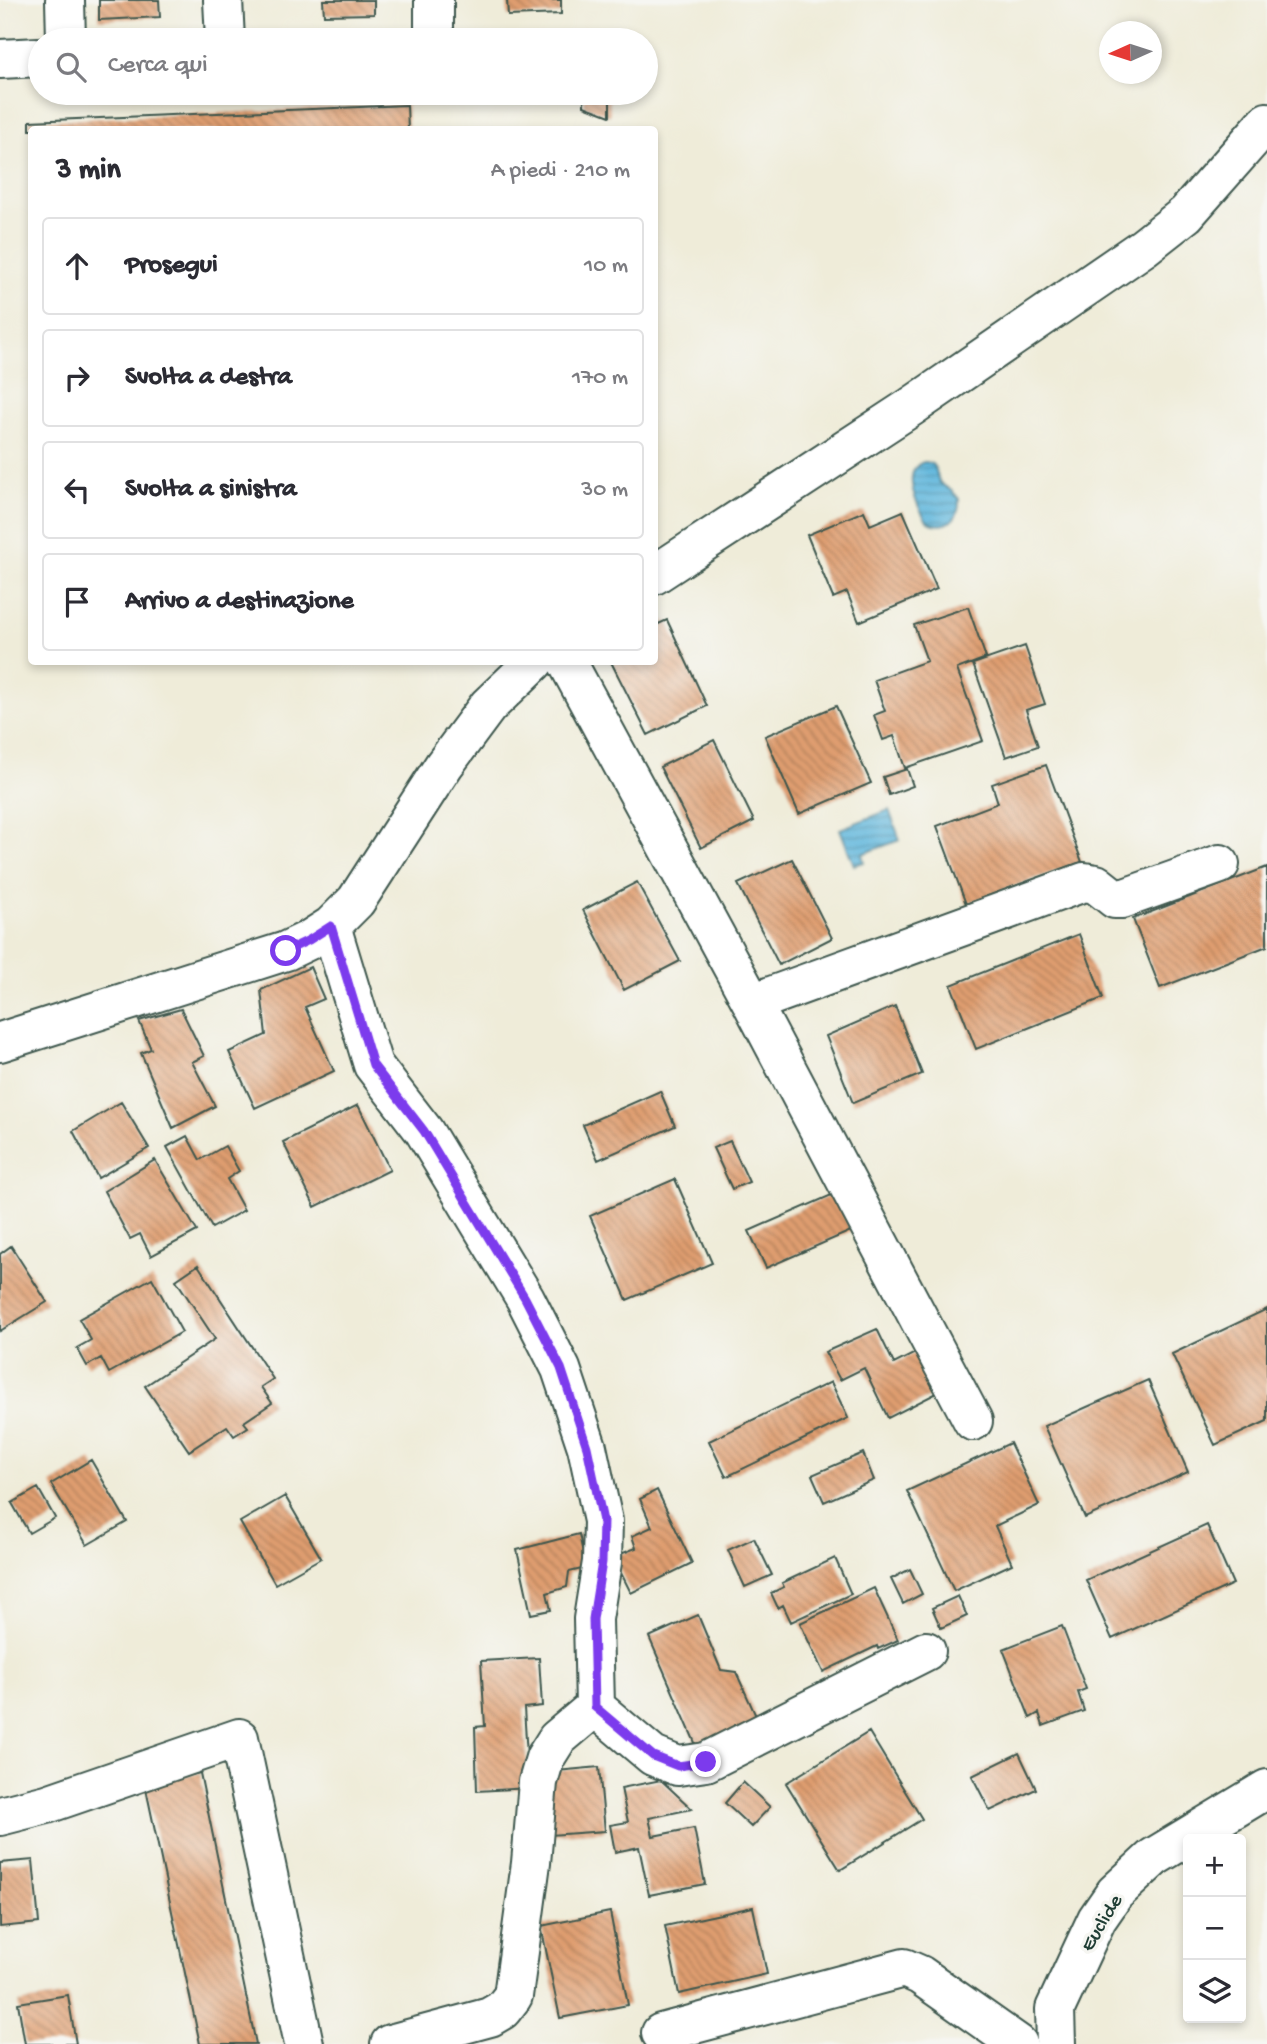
<!DOCTYPE html>
<html lang="it">
<meta charset="utf-8">
<style>
:root{--surface:#fff;--page:#f2f2f3;--text:#2b2b33;--muted:#7c7c81;--line:#e1e1e2}
body{margin:0;font-family:"Gochi Hand",sans-serif;background:var(--page);color:var(--text)}
.controls{position:absolute;right:21px;bottom:21px;display:grid;overflow:hidden;border-radius:7px;box-shadow:0 4px 10px #0003}
.controls button{width:63px;height:63px;display:grid;place-items:center;padding:0;border:0;border-bottom:2px solid var(--line);background:var(--surface);color:var(--text);font:35px sans-serif}
.compass{position:absolute;left:1099px;top:21px;width:63px;height:63px;border-radius:50%;background:var(--surface);box-shadow:0 4px 10px #0003;rotate:267deg}
.stop{position:absolute;width:21px;height:21px;margin:-16px;border:5px solid #7c3aed;border-radius:50%;background:#fff}
.stop.end{background:#7c3aed;border-color:#fff;box-shadow:0 2px 7px #0008}
.list{margin:0;padding:0;list-style:none}
h2{display:flex;justify-content:space-between;align-items:center;height:91px;margin:0;padding:0 28px;font-size:30px}
h2 small{font-size:23px;font-weight:400;color:var(--muted)}
.list li{display:grid;grid-template-columns:46px 1fr auto;gap:21px;align-items:center;box-sizing:border-box;height:98px;margin:0 14px 14px;padding:0 14px;border:2px solid var(--line);border-radius:7px}
.list b{display:block;font-size:26px;white-space:nowrap}
.list em{font-size:23px;font-style:normal;color:var(--muted)}
.icon{flex:none;width:38px;height:38px;fill:none;stroke:currentColor;stroke-width:2;stroke-linecap:round;stroke-linejoin:round}
.map{position:relative;flex:none;width:1267px;height:2044px;overflow:hidden}
.search{position:absolute;background:var(--surface);box-shadow:0 4px 10px #0003;left:28px;top:28px;width:630px;height:77px;display:flex;align-items:center;gap:18px;box-sizing:border-box;padding:0 24px;border-radius:38px;color:var(--muted);font-size:26px}
.panel{position:absolute;background:var(--surface);box-shadow:0 4px 10px #0003;left:28px;top:126px;width:630px;height:539px;border-radius:7px}
.map>svg:first-child{display:block}
.water{fill:url(#water-rules);stroke:#407a88;stroke-width:2}
.building{fill:url(#building-back-hatch)}
.lines{fill:none;stroke-linecap:round;stroke-linejoin:round}
.minor-casing{stroke:#3e574d;stroke-width:42}
.minor{stroke:#fff;stroke-width:38}
.route{stroke:#7c3aed;stroke-width:9}
.labels{text-anchor:middle;stroke-width:7;stroke-linejoin:round;paint-order:stroke}
.street-label{font-size:21px;fill:#1f3d34;stroke:#f6f6f2}
</style>
<div class="map">
<svg width="1267" height="2044" viewBox="0 0 1267 2044">
<defs>
<pattern id="water-rules" width="6" height="5" patternUnits="userSpaceOnUse" patternTransform="scale(1.75)"><rect width="6" height="5" fill="#61b7dd"/><path d="M0 2.5h6" fill="none" stroke="#4f96b4"/></pattern>
<pattern id="building-back-hatch" width="6" height="6" patternUnits="userSpaceOnUse" patternTransform="scale(1.75)"><rect width="6" height="6" fill="#df9d6f"/><path d="M-1 5l2 2M0 0l6 6M5-1l2 2" fill="none" stroke="#b4815c"/></pattern>
</defs>
<rect width="100%" height="100%" fill="#f6f6f2"/>
<filter id="ink" filterUnits="userSpaceOnUse"><feTurbulence type="fractalNoise" baseFrequency=".0143" numOctaves="2"/><feDisplacementMap in="SourceGraphic" scale="14" xChannelSelector="R" yChannelSelector="G"/><feConvolveMatrix kernelMatrix="1 2 1 2 8 2 1 2 1" color-interpolation-filters="sRGB"/></filter>
<filter id="wash" filterUnits="userSpaceOnUse"><feTurbulence type="fractalNoise" baseFrequency=".00686" numOctaves="4" result="noise"/><feDisplacementMap in="SourceGraphic" scale="28" xChannelSelector="R" yChannelSelector="G"/><feGaussianBlur stdDeviation="1.57" result="paint"/><feColorMatrix in="noise" values="0 0 0 0 0 0 0 0 0 0 0 0 0 0 0 0 0 1.4 0 .05"/><feComposite in="paint" operator="in"/></filter>
<g filter="url(#wash)">
<rect width="100%" height="100%" fill="#efecd9"/>
<path class="water" d="M924,462C938,462 935,474 940,483L953,492L959,499C960,519 947,530 928,522C917,508 900,470 924,462Z
M889,810L900,840L862,854L864,862L854,865L840,829Z"/>
<g id="blocks">
<path class="building" d="M99,0H159L160,17L99,20Z
M323,0H374V14L324,15Z
M507,0H561V14L508,16Z
M584,93H610V116L584,106Z
M407,105L408,130H30V121Z
M864,511L870,525L903,511L937,589L859,622L847,592L833,598L807,535Z
M968,607L986,658L957,669L983,741L905,768L894,736L883,740L874,715L885,711L874,680L927,661L914,625Z
M667,620L707,706L648,735L611,662H654V626Z
M1025,646L1045,704L1026,710L1038,746L1006,757L973,664Z
M836,706L871,783L799,814L765,736Z
M714,740L754,821L701,848L660,767Z
M1046,765L1082,862L966,904L937,826L998,803L992,784Z
M907,769L913,786L889,795L883,777Z
M792,859L832,938L779,965L738,884Z
M1267,867V946L1160,988L1133,919Z
M637,882L680,961L624,990L583,910Z
M1079,934L1103,998L976,1049L951,985Z
M310,967L324,999L305,1007L334,1071L255,1108L229,1052L266,1035L261,990Z
M895,1006L922,1074L853,1103L826,1036Z
M181,1009L204,1056L192,1062L215,1106L173,1128L141,1053L151,1049L139,1021Z
M660,1091L675,1126L598,1160L583,1125Z
M121,1102L149,1148L98,1178L73,1131Z
M358,1105L390,1170L315,1207L283,1142Z
M187,1136L200,1160L225,1146L239,1171L227,1179L244,1210L212,1228L167,1147Z
M730,1141L749,1182L732,1189L713,1148Z
M155,1160L197,1231L151,1256L140,1234L130,1239L104,1191Z
M675,1179L712,1263L627,1300L590,1216Z
M836,1193L851,1231L766,1268L749,1231Z
M11,1246L47,1302L0,1331V1254Z
M198,1265L273,1379L261,1387L272,1403L244,1422L248,1427L234,1436L227,1426L189,1451L145,1386L215,1339L176,1280Z
M152,1278L182,1332L109,1373L101,1358L87,1366L77,1348L91,1340L79,1319Z
M1267,1309V1421L1215,1445L1172,1354Z
M877,1329L894,1364L919,1351L939,1392L888,1418L864,1368L840,1380L825,1352Z
M1148,1380L1188,1472L1085,1518L1044,1426Z
M831,1382L848,1418L726,1477L709,1441Z
M1010,1443L1039,1505L995,1526L1012,1564L954,1591L907,1491Z
M863,1453L874,1480L824,1502L812,1475Z
M91,1460L127,1522L87,1545L51,1484Z
M38,1488L55,1518L29,1533L12,1503Z
M657,1490L692,1563L631,1593L613,1557L636,1548L632,1536L652,1527L640,1499Z
M285,1496L321,1558L275,1584L240,1522Z
M1207,1525L1233,1584L1112,1639L1086,1580Z
M579,1534L586,1568L569,1572L567,1587L547,1593L551,1610L531,1614L517,1550Z
M754,1538L772,1575L745,1587L728,1550Z
M835,1558L851,1594L791,1622L783,1605L778,1608L771,1593L784,1587L782,1583Z
M910,1569L922,1594L903,1604L891,1579Z
M874,1588L898,1640L878,1649L877,1646L823,1672L800,1623Z
M958,1596L967,1616L941,1628L932,1608Z
M698,1615L721,1670L736,1672L760,1725L699,1752L649,1637Z
M1062,1626L1086,1689L1078,1692L1084,1711L1043,1726L1039,1713L1030,1718L1003,1649Z
M539,1658L542,1706L524,1708L529,1788L477,1791L475,1727L485,1726L481,1661Z
M869,1732L922,1819L840,1870L786,1783Z
M1019,1753L1036,1789L990,1811L972,1776Z
M599,1767L605,1831L550,1835L546,1772Z
M200,1773L256,2044H200L145,1784Z
M661,1780L692,1809L649,1818L653,1836L694,1828L705,1884L649,1895L639,1847L615,1852L610,1825L628,1822L621,1788Z
M743,1782L770,1807L751,1827L725,1803Z
M33,1860L39,1923L0,1927V1863Z
M753,1907L767,1974L679,1994L665,1926Z
M610,1912L628,2005L560,2018L541,1926Z
M68,1995L76,2044H25L18,2003Z"/>
</g>
</g>
<g filter="url(#ink)">
<use href="#blocks" fill-opacity="0" stroke="#3e574d" stroke-width="2"/>
<g class="lines">
<g class="minor-casing">
<path id="minor" d="M65,0L66,40
M223,0L225,40
M434,40V0
M0,59L40,57
M654,575L911,407L1144,247L1186,214L1267,122
M567,662L752,1003L973,1421
M331,926L373,1065L424,1131L525,1298L561,1369L587,1447L603,1521L602,1562L593,1619L595,1707L653,1756L678,1766L706,1762L926,1651
M752,1003L1084,882L1096,884L1115,899H1122L1220,864
M0,1042L286,951L309,940L331,926L356,901L444,765L488,706L534,662
M0,1816L47,1804L239,1738L304,2044
M661,2033L904,1968L920,1975L1018,2044
M390,2044L490,2017L502,2010L513,1996L531,1863L538,1782L545,1758L557,1739L595,1707
M1056,2044L1055,2009L1097,1919L1115,1893L1154,1857L1267,1789"/>
</g>
<use href="#minor" class="minor"/>
</g>
</g>
<g class="lines" filter="url(#ink)">
<path class="route" d="M286,951L309,940L331,926L373,1065L424,1131L525,1298L561,1368L587,1447L603,1521L602,1562L593,1619L595,1707L653,1756L678,1766L706,1762"/>
</g>
<g class="labels">
<g class="street-label">
<text transform="translate(1100 1922) rotate(-59)" y="7">Euclide</text>
</g>
</g>
</svg>
<div class="controls">
<button>+</button>
<button>−</button>
<button><svg class="icon" aria-label="layers" viewBox="0 0 24 24"><path d="M12 4l9 5-9 5-9-5zM3 14l9 5 9-5"/></svg></button>
</div>
<svg class="compass" viewBox="-18 -18 36 36"><path d="M0-13l5 13h-10z" fill="#e53935"/><path d="M0 13l5-13h-10z" fill="#7c7c81"/></svg>
<div class="stop" style="left:286px;top:951px"></div>
<div class="stop end" style="left:706px;top:1762px"></div>
<div class="search"><svg class="icon" aria-label="search" viewBox="0 0 24 24"><circle cx="10" cy="10" r="6"/><path d="M15 15l6 6"/></svg>Cerca qui</div>
<section class="panel">
<h2>3 min<small>A piedi · 210 m</small></h2>
<ul class="list">
<li><svg class="icon" aria-label="ahead" viewBox="0 0 24 24"><path d="M12 20V5M6 11l6-6 6 6"/></svg><div><b>Prosegui</b></div><em>10 m</em></li>
<li><svg class="icon" aria-label="right" viewBox="0 0 24 24"><path d="M7 20v-9h11M14 6l5 5-5 5"/></svg><div><b>Svolta a destra</b></div><em>170 m</em></li>
<li><svg class="icon" aria-label="left" viewBox="0 0 24 24"><path d="M17 20v-9H6M10 6l-5 5 5 5"/></svg><div><b>Svolta a sinistra</b></div><em>30 m</em></li>
<li><svg class="icon" aria-label="arrive" viewBox="0 0 24 24"><path d="M6 21V4h12l-3 4 3 4H6"/></svg><div><b>Arrivo a destinazione</b></div></li>
</ul>
</section>
</div>
